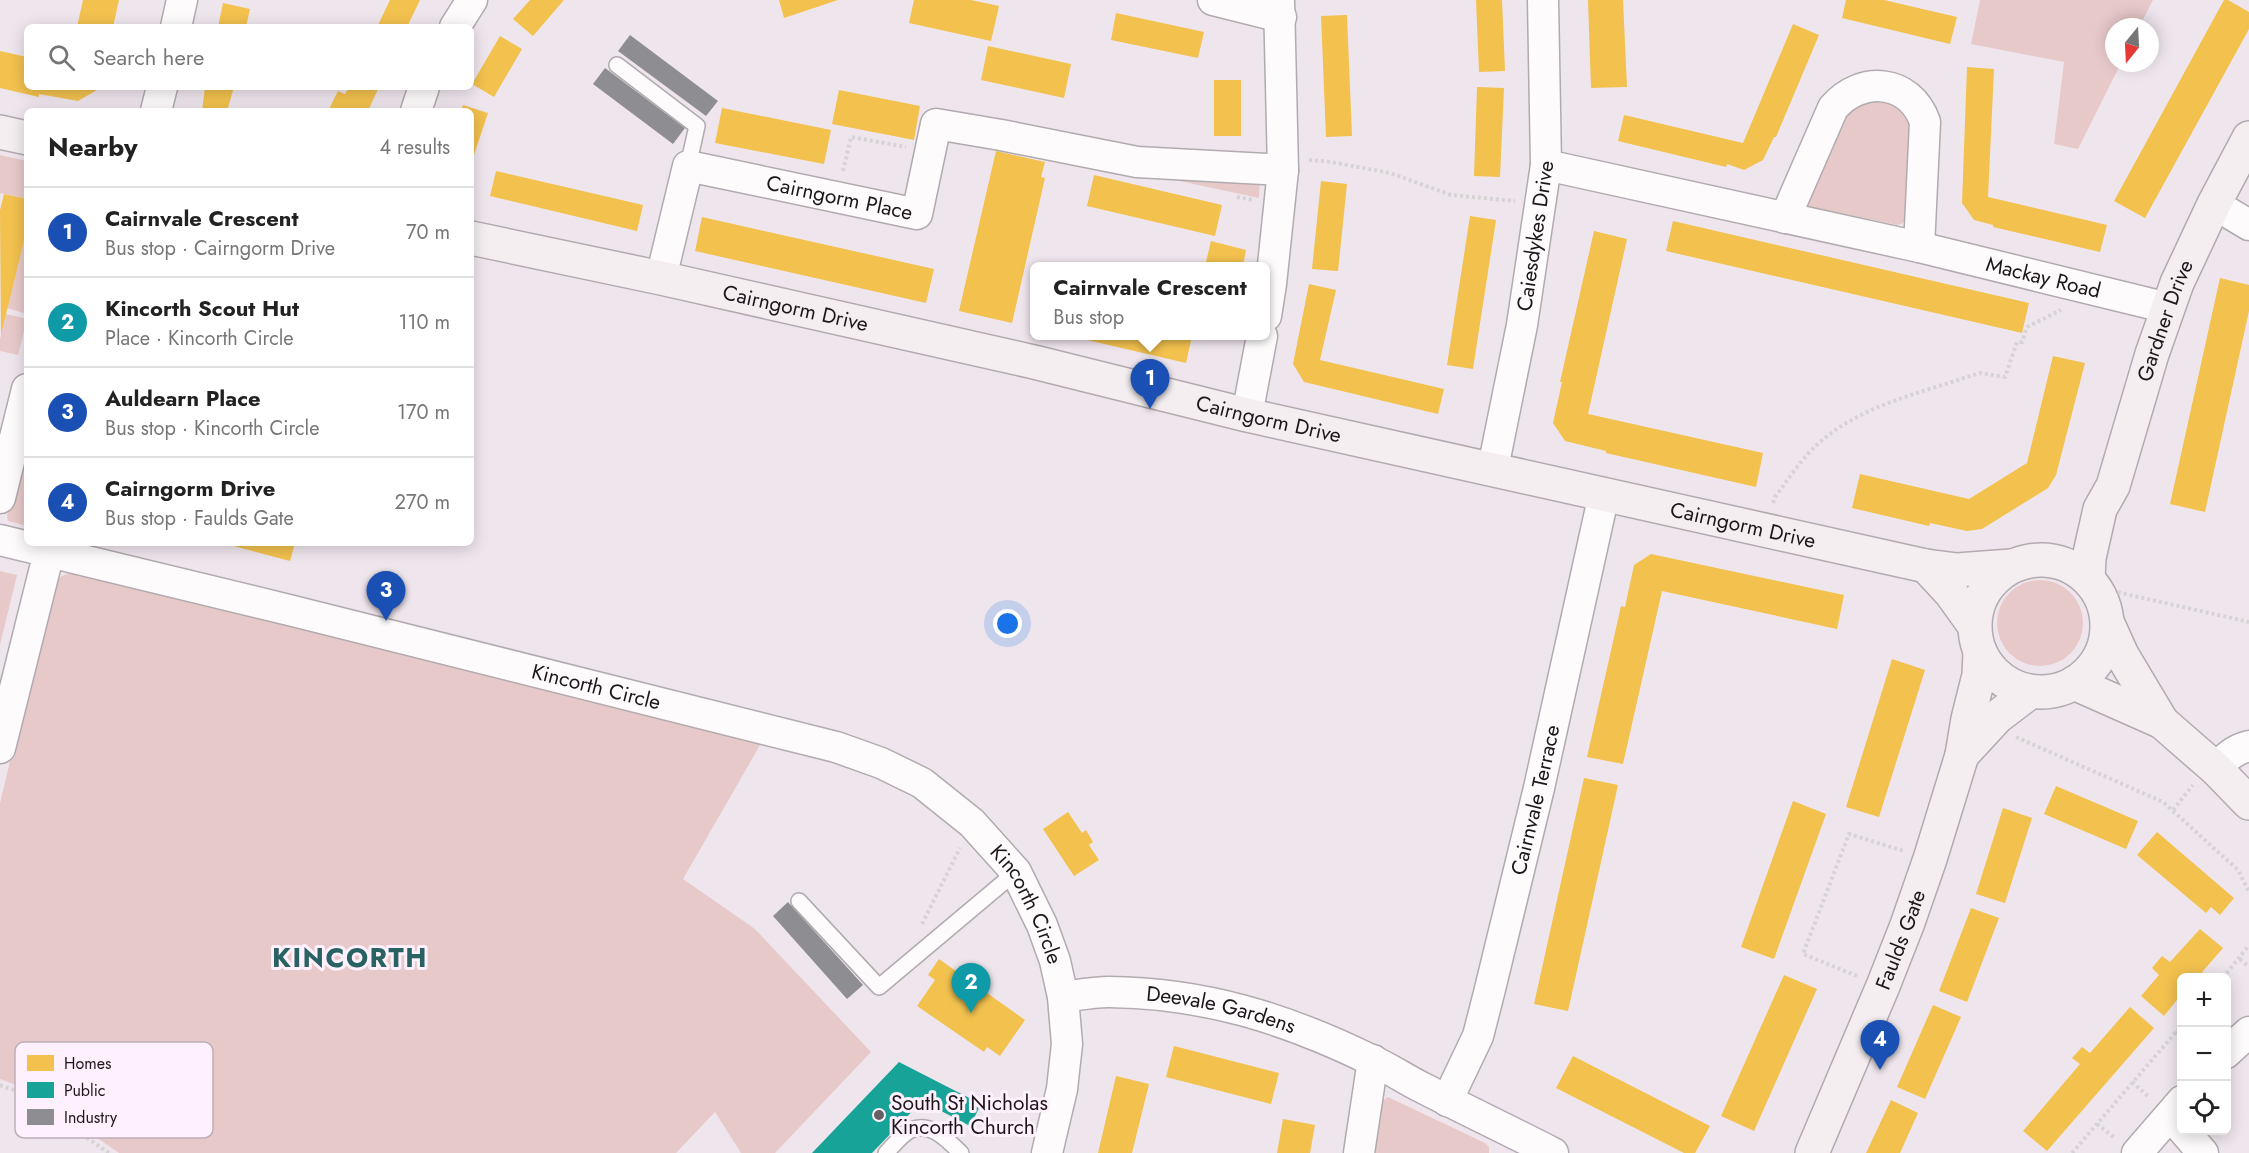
<!DOCTYPE html>
<meta charset="utf-8">
<style>
:root{--surface:#fff;--page:#f2f2f2;--text:#222;--muted:#767676;--line:#e0e0e0;--accent:#665f64}
body{margin:0;font-family:Jost,sans-serif;background:var(--page);color:var(--text)}
.controls{position:absolute;right:18px;bottom:18px;display:grid;overflow:hidden;border-radius:9px;box-shadow:0 3px 15px #0003}
.controls button{width:54px;height:54px;display:grid;place-items:center;padding:0;border:0;border-bottom:2px solid var(--line);background:var(--surface);color:var(--text);font:30px sans-serif}
.compass{position:absolute;left:2105px;top:18px;width:54px;height:54px;border-radius:50%;background:var(--surface);box-shadow:0 3px 15px #0003;rotate:198deg}
.you{position:absolute;left:1008px;top:624px;width:21px;height:21px;margin:-15px;border:4px solid #fff;border-radius:50%;background:#1a73e8;box-shadow:0 0 0 9px #1a73e833}
.badge{display:grid;place-items:center;width:39px;height:39px;border-radius:50%;background:var(--accent);color:#fff;font-size:20px;font-weight:700}
.pin{position:absolute;translate:-50% -50px;filter:drop-shadow(0 2px 3px #0008)}
.pin::after{content:'';position:absolute;top:32px;width:21px;height:18px;background:inherit;clip-path:polygon(0 0,100% 0,50% 100%)}
.popup{position:absolute;left:1030px;top:262px;width:240px;height:78px;box-sizing:border-box;display:grid;place-content:center;border-radius:9px;background:var(--surface);filter:drop-shadow(0 2px 4px #0005);font-size:20px;white-space:nowrap;color:var(--muted)}
.popup b{font-size:22px;color:var(--text)}
.popup::after{content:'';position:absolute;left:50%;top:100%;margin-left:-12px;border:12px solid transparent;border-top-color:var(--surface)}
.list{margin:0;padding:0;list-style:none}
h2{display:flex;justify-content:space-between;align-items:center;height:78px;margin:0;padding:0 24px;font-size:26px}
h2 small{font-size:20px;font-weight:400;color:var(--muted)}
.list li{display:grid;grid-template-columns:39px 1fr auto;gap:18px;align-items:center;box-sizing:border-box;height:90px;padding:0 24px;border-top:2px solid var(--line)}
.list b{display:block;font-size:22px;white-space:nowrap}
.list p{margin:0;font-size:20px;white-space:nowrap;color:var(--muted)}
.list em{font-size:20px;font-style:normal;color:var(--muted)}
.icon{flex:none;width:33px;height:33px;fill:none;stroke:currentColor;stroke-width:2;stroke-linecap:round;stroke-linejoin:round}
.map{position:relative;flex:none;width:2249px;height:1153px;overflow:hidden}
.search{position:absolute;background:var(--surface);box-shadow:0 3px 15px #0003;left:24px;top:24px;width:450px;height:66px;display:flex;align-items:center;gap:15px;box-sizing:border-box;padding:0 21px;border-radius:9px;color:var(--muted);font-size:22px}
.panel{position:absolute;background:var(--surface);box-shadow:0 3px 15px #0003;left:24px;top:108px;width:450px;height:438px;border-radius:9px}
.map>svg:first-child{display:block}
.green{fill:#e8c9c9}
.homes{fill:#f2c14e}
.public{fill:#17a398}
.industry{fill:#8d8d92}
.lines{fill:none;stroke-linecap:round;stroke-linejoin:round}
.lane-casing{stroke:#b1aaaf;stroke-width:18}
.street-casing{stroke:#b1aaaf;stroke-width:33}
.secondary-casing{stroke:#b1aaaf;stroke-width:36}
.path{stroke:#d6d3d5;stroke-width:4;stroke-dasharray:3 3;stroke-linecap:butt}
.lane{stroke:#fdfbfc;stroke-width:15}
.street{stroke:#fdfbfc;stroke-width:30}
.secondary{stroke:#f4eef1;stroke-width:33}
.poi-dot{fill:#665f64;stroke:#fef0fc;stroke-width:2}
.labels{text-anchor:middle;stroke-width:6;stroke-linejoin:round;paint-order:stroke}
.street-label{font-size:21px;fill:#1c161b;stroke:#fef0fc}
.poi-label{font-size:21px;fill:#1c161b;stroke:#fef0fc;text-anchor:start}
.district-label{font-size:27px;font-weight:bold;letter-spacing:1.5px;fill:#286263;stroke:#fef0fc}
.key{fill:#fef0fc;stroke:#baafb8;stroke-width:1.5}
.key-label{font-size:16px;fill:#1c161b}
</style>
<div class="map">
<svg width="2249" height="1153" viewBox="0 0 2249 1153">
<rect width="100%" height="100%" fill="#efe6ed"/>
<path class="green" d="M1980,0H2153L2139,27H2114V63H2121L2078,149L2054,144L2064,62L1971,44Z
M1869,91L1912,112L1906,218L1903,223L1898,225L1806,206L1804,202L1840,108Z
M0,155L27,161V199L0,193Z
M1151,175L1260,178L1259,198Z
M24,239L27,240V314L7,308Z
M6,314L27,319L18,355L0,351V339Z
M27,434V526L8,521L7,516Z
M0,571L17,575L0,645Z
M74,573L763,740L683,879L755,929L871,1052L775,1153H741L715,1112L676,1153H119L25,1088L0,1079V803L52,586C58,577 63,574 74,573Z
M1997 623a43 43 0 1 1 86 0a43 43 0 1 1-86 0Z
M1388,1097L1485,1143L1489,1147V1153H1368L1382,1101Z"/>
<path class="homes" d="M83,0H119L113,27H77Z
M390,0H420L407,27H377Z
M530,0H564L533,36L513,19Z
M779,0H838L784,18Z
M914,0H971L999,6L991,41L909,23Z
M1476,0H1502L1505,71L1479,72Z
M1588,0H1623L1627,87L1591,88Z
M1846,0H1884L1957,17L1950,44L1842,18Z
M2224,0H2228L2249,12V29L2145,218L2114,201Z
M223,3L250,9L246,27H218Z
M1116,13L1204,32L1198,58L1111,40Z
M1347,15L1352,136L1326,137L1321,16Z
M1793,24L1819,35L1776,137H1774L1763,160L1744,170L1727,164L1726,167L1618,141L1624,115L1743,143Z
M500,36L522,49L494,97L472,84Z
M988,46L1071,64L1064,98L981,80Z
M0,51L27,57V87H98L97,90L78,101L39,94V97L0,88Z
M1967,67L1994,69L1988,197L2107,225L2100,252L1993,227V225L1974,220L1962,203Z
M1214,80H1241V136H1214Z
M205,87H234L227,111H202Z
M349,87H379L368,111H328L338,91L345,94Z
M1477,87L1504,88L1500,177L1474,176Z
M839,90L920,106L914,140L832,124Z
M463,105L488,113L471,164V111H461Z
M722,108L831,130L824,164L715,143Z
M996,151L1045,162L1041,177L1045,178L1012,323L959,311Z
M496,171L643,205L637,231L490,196Z
M1094,175L1222,205L1215,236L1087,206Z
M1321,181L1347,184L1338,271L1312,269Z
M4,194L27,199V228L1,335L0,210Z
M1470,216L1496,220L1473,369L1447,365Z
M702,217L934,269L926,303L695,251Z
M1673,221L2029,303L2022,333L1666,251Z
M1594,231L1627,239L1588,414L1763,453L1756,487L1606,453V451L1565,441L1553,423L1562,382H1560Z
M1211,241L1246,250L1243,266H1205Z
M2220,278L2249,285V311L2205,512L2170,504Z
M1309,284L1336,290L1320,360L1444,389L1438,414L1304,382L1293,364Z
M1070,336H1192L1186,363Z
M2053,356L2085,363L2056,475L2048,488L1982,529L1967,531L1930,523L1929,526L1852,508L1860,474L1969,499L2027,463Z
M222,543H295L290,561Z
M1651,554L1844,595L1837,629L1662,591L1623,764L1587,757L1621,606L1625,607L1634,565Z
M1892,659L1925,670L1879,817L1846,807Z
M1584,778L1618,785L1568,1011L1534,1004Z
M2056,786L2138,821L2126,849L2044,814Z
M1793,801L1826,814L1774,959L1741,947Z
M2003,808L2032,818L2005,903L1976,894Z
M1068,812L1082,833L1086,830L1093,842L1089,845L1099,860L1074,876L1043,829Z
M2157,832L2234,898L2220,915L2211,907L2206,913L2137,855Z
M1971,908L1999,918L1967,1002L1939,991Z
M2200,929L2223,948L2197,978H2181V995L2164,1016L2141,996L2159,975L2152,968L2162,956L2170,962Z
M939,959L1025,1020L1000,1056L987,1047L984,1052L917,1006L935,980L928,975Z
M1784,975L1817,989L1754,1131L1721,1116Z
M1933,1005L1961,1017L1925,1099L1897,1087Z
M2130,1007L2154,1028L2047,1151L2023,1131L2080,1064L2072,1058L2082,1047L2090,1053Z
M1174,1046L1279,1073L1271,1104L1166,1077Z
M1573,1056L1710,1126L1695,1153H1684L1556,1088Z
M1116,1076L1149,1084L1132,1153H1098Z
M1891,1100L1918,1113L1900,1153H1866Z
M1283,1119L1315,1125L1310,1153H1277Z"/>
<path class="public" d="M899,1062L981,1104L970,1126L922,1101L872,1153H812Z"/>
<path class="industry" d="M630,35L718,101L706,116L618,51Z
M605,68L685,128L673,144L593,84Z
M788,902L863,985L847,999L773,916Z"/>
<g class="lines">
<g class="lane-casing">
<path id="lane" d="M617,65L697,126L688,166
M799,901L879,987L1016,872
M886,1153C893,1146 902,1134 911,1130C931,1121 948,1141 961,1153"/>
</g>
<g class="street-casing">
<g id="street">
<path d="M1213,0L1281,17"/>
<path d="M176,27L182,0"/>
<path d="M455,27L472,0"/>
<path d="M156,111L162,87"/>
<path d="M416,111L424,87"/>
<path id="s1" d="M1546,165L1919,247L2168,308"/>
<path d="M2214,204L2249,225"/>
<path d="M1785,218L1833,108C1861,75 1910,79 1925,122L1919,247"/>
<path id="s2" d="M661,278L688,166L917,214L936,124L1001,135L1137,162L1283,170"/>
<path d="M1266,316L1271,284L1283,170L1279,0"/>
<path d="M1247,415L1262,336"/>
<path id="s3" d="M1493,468L1522,325L1546,165L1543,0"/>
<path d="M0,498L27,389"/>
<path id="s4" d="M0,540L293,611L836,747L881,763L922,783L972,823L1016,872L1042,925L1055,961L1063,997L1067,1044L1062,1089L1047,1153"/>
<path d="M0,748L49,552"/>
<path d="M2216,769C2226,757 2234,750 2249,746"/>
<path id="s5" d="M1063,997C1078,995 1094,992 1109,992C1204,993 1285,1018 1371,1060C1389,1068 1405,1079 1423,1088C1466,1110 1510,1131 1553,1153"/>
<path d="M2226,1053L2249,1032"/>
<path id="s6" d="M1447,1101L1478,1036L1489,993L1539,788L1604,494"/>
<path d="M2183,1130L2203,1153"/>
<path d="M1359,1153L1373,1060"/>
<path d="M2137,1153L2182,1101"/>
</g>
</g>
<g class="secondary-casing">
<g id="secondary">
<path d="M0,132L27,138"/>
<path id="s7" d="M471,238L661,278L1034,362L1247,415L1926,566L1957,570L2011,566"/>
<circle cx="2041" cy="626" r="66"/>
<path d="M1926,566L1951,593L1974,625"/>
<path id="s8" d="M2088,578L2089,558L2100,509L2113,486L2152,354L2177,283L2214,204L2249,138"/>
<path d="M2108,624L2122,655L2162,722"/>
<path d="M2074,683L2162,722L2216,769L2249,803"/>
<path d="M1962,755L1997,717L2030,692"/>
<path id="s9" d="M1812,1153L1883,986L1907,925L1930,859L1962,755L1968,719L1979,675L1980,652"/>
</g>
</g>
<path class="path" d="M1309,160L1331,162L1390,173L1451,195L1515,201
M843,171L851,137L906,147
M1237,197L1253,200
M1773,503L1775,497C1789,478 1802,458 1819,443C1860,406 1917,394 1967,377L1980,373L2005,377L2017,342H2022L2027,327L2061,310
M2112,591L2249,622
M2016,737L2163,802L2238,870L2249,892
M2173,810L2193,785
M922,924L960,848
M2240,959L2249,967
M1857,976L1803,954L1849,834L1904,851
M2223,978L2249,945
M2175,1032L2182,1037
M2132,1082L2150,1098
M0,1085L22,1093L109,1153
M2097,1124L2115,1138
M2072,1153L2182,1025"/>
<use href="#lane" class="lane"/>
<use href="#street" class="street"/>
<use href="#secondary" class="secondary"/>
</g>
<circle class="poi-dot" cx="879" cy="1115" r="6"/>
<g class="labels">
<g class="street-label">
<text dy="7" stroke="none"><textPath href="#s2" startOffset="270">Cairngorm Place</textPath></text>
<text dy="7" stroke="none"><textPath href="#s3" startOffset="236">Caiesdykes Drive</textPath></text>
<text dy="7" stroke="none"><textPath href="#s1" startOffset="510">Mackay Road</textPath></text>
<text dy="7" stroke="none"><textPath href="#s7" startOffset="332">Cairngorm Drive</textPath></text>
<text dy="7" stroke="none"><textPath href="#s8" startOffset="270">Gardner Drive</textPath></text>
<text dy="7" stroke="none"><textPath href="#s7" startOffset="818">Cairngorm Drive</textPath></text>
<text dy="7" stroke="none"><textPath href="#s7" startOffset="1304">Cairngorm Drive</textPath></text>
<text dy="7" stroke="none"><textPath href="#s4" startOffset="614">Kincorth Circle</textPath></text>
<text dy="7" stroke="none"><textPath href="#s6" startOffset="315">Cairnvale Terrace</textPath></text>
<text dy="7" stroke="none"><textPath href="#s4" startOffset="1118">Kincorth Circle</textPath></text>
<text dy="7" stroke="none"><textPath href="#s9" startOffset="231">Faulds Gate</textPath></text>
<text dy="7" stroke="none"><textPath href="#s5" startOffset="160">Deevale Gardens</textPath></text>
</g>
<g class="poi-label">
<text x="891" y="1110">South St Nicholas<tspan x="891" dy="24">Kincorth Church</tspan></text>
</g>
<g class="district-label">
<text x="350" y="967">KINCORTH</text>
</g>
</g>
<rect x="15" y="1042" width="198" height="96" rx="9" class="key"/>
<rect x="27" y="1055" width="27" height="16" fill="#f2c14e"/>
<rect x="27" y="1082" width="27" height="16" fill="#17a398"/>
<rect x="27" y="1109" width="27" height="16" fill="#8d8d92"/>
<g class="key-label">
<text x="64" y="1069">Homes</text>
<text x="64" y="1096">Public</text>
<text x="64" y="1123">Industry</text>
</g>
</svg>
<div class="controls">
<button>+</button>
<button>−</button>
<button><svg class="icon" aria-label="locate" viewBox="0 0 24 24"><circle cx="12" cy="12" r="6"/><path d="M12 2v4M12 18v4M2 12h4M18 12h4"/></svg></button>
</div>
<svg class="compass" viewBox="-18 -18 36 36"><path d="M0-13l5 13h-10z" fill="#e53935"/><path d="M0 13l5-13h-10z" fill="#767676"/></svg>
<div class="you"></div>
<div class="pin badge" style="left:1150px;top:409px;background:#1a4fb4">1</div>
<div class="popup"><b>Cairnvale Crescent</b>Bus stop</div>
<div class="pin badge" style="left:971px;top:1013px;background:#0f9aa8">2</div>
<div class="pin badge" style="left:386px;top:621px;background:#1a4fb4">3</div>
<div class="pin badge" style="left:1880px;top:1070px;background:#1a4fb4">4</div>
<div class="search"><svg class="icon" aria-label="search" viewBox="0 0 24 24"><circle cx="10" cy="10" r="6"/><path d="M15 15l6 6"/></svg>Search here</div>
<section class="panel">
<h2>Nearby<small>4 results</small></h2>
<ul class="list">
<li><span class="badge" style="background:#1a4fb4">1</span><div><b>Cairnvale Crescent</b><p>Bus stop · Cairngorm Drive</p></div><em>70 m</em></li>
<li><span class="badge" style="background:#0f9aa8">2</span><div><b>Kincorth Scout Hut</b><p>Place · Kincorth Circle</p></div><em>110 m</em></li>
<li><span class="badge" style="background:#1a4fb4">3</span><div><b>Auldearn Place</b><p>Bus stop · Kincorth Circle</p></div><em>170 m</em></li>
<li><span class="badge" style="background:#1a4fb4">4</span><div><b>Cairngorm Drive</b><p>Bus stop · Faulds Gate</p></div><em>270 m</em></li>
</ul>
</section>
</div>
